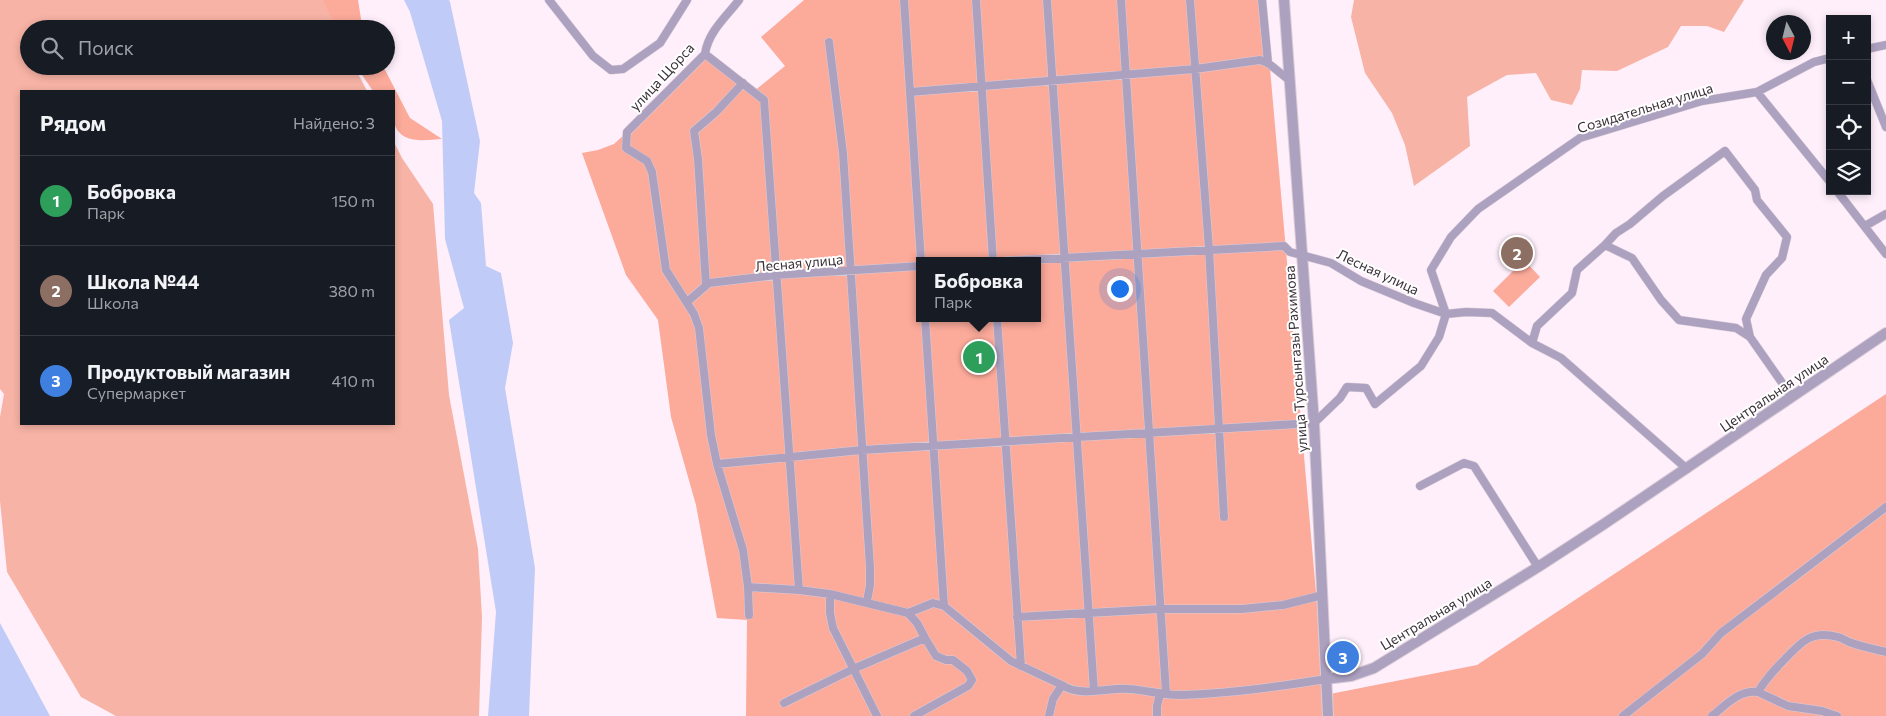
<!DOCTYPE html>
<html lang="ru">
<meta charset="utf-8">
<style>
:root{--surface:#171b24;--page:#20242c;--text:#f1f3f6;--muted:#9ea1a6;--line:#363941;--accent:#728536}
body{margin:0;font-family:Commissioner,sans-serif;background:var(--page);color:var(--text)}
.controls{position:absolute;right:15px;top:15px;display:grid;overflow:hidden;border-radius:0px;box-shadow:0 2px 8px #0003}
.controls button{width:45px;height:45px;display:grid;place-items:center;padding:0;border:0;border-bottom:1px solid var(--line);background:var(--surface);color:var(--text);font:25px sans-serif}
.compass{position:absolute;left:1766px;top:15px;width:45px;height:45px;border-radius:50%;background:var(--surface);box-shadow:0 2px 8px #0003;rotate:173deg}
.you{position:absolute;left:1119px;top:288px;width:18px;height:18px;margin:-12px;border:4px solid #fff;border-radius:50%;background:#1a73e8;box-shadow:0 0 0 8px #1a73e833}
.badge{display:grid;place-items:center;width:32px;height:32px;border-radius:50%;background:var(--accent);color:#fff;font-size:16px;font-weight:700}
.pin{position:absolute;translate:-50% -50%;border:2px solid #fff;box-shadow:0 1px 5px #0006}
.popup{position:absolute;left:916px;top:257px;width:125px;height:65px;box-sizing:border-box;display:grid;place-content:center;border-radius:0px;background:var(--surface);filter:drop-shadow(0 1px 4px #0005);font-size:16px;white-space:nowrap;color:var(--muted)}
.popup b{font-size:19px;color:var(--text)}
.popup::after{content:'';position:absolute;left:50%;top:100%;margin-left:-10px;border:10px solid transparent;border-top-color:var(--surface)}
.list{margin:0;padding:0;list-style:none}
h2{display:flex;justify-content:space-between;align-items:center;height:65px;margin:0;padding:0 20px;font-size:21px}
h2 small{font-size:16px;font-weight:400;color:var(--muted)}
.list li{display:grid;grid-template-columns:32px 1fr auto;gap:15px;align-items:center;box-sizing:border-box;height:90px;padding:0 20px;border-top:1px solid var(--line)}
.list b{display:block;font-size:19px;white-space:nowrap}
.list p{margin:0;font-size:16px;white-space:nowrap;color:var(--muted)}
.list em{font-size:16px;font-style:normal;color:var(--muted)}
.icon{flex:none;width:28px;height:28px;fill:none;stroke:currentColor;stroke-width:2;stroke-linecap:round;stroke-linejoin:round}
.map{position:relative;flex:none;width:1886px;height:716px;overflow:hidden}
.search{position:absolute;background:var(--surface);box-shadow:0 2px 8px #0003;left:20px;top:20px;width:375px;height:55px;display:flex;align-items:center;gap:12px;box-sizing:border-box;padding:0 18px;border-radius:28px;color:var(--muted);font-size:19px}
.panel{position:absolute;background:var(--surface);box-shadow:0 2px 8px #0003;left:20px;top:90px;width:375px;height:335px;border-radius:0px}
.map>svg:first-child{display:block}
.green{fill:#fcaa9a;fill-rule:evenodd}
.forest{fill:#f7b3a5}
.water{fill:#c0ccf7}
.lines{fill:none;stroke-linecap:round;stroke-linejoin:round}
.minor-casing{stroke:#dbcdd8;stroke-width:9}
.tertiary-casing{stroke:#dbcdd8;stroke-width:12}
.minor{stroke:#ada1c0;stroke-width:8}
.tertiary{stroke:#ada1c0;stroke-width:10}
.labels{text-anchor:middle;stroke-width:4;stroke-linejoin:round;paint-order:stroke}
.street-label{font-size:14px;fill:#3a3138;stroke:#fff}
</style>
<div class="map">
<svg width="1886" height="716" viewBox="0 0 1886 716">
<rect width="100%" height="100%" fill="#feeffb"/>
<path class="green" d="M319,0H358L361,19L365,29H333Z
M804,0H1264L1325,695L1477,665L1886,394V716H746L747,620L717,618L696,505L671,417L658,320L626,275L582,153L598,150L614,144L651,110L706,54L753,92L785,66L761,37ZM920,261H1038V318H920Z
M356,66H383L410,118L442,139C425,140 401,145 394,123C391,115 394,101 394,91H373Z
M1524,260L1540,277L1509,307L1493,291Z"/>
<path class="forest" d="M0,0H323L337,29H29V66H354L367,91H21V424H394V142L402,158L433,204L449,395L478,549L482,617L479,716H116L81,697L7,572L0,501V417L4,394L0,389Z
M1354,0H1744L1724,32L1707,26H1681L1668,47L1617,71L1582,70L1580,89L1572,105L1551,100L1536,73L1507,75L1467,97L1470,146L1414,186L1405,145L1392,113L1365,73L1351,17Z"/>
<path class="water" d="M404,0H449L450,2L480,141L474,193L481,203L486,266L501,273L513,343L505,388L535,568L529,716H488L496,612L449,320L464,308L445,239L442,121L410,12Z
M0,623L50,716H0Z"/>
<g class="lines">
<g class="minor-casing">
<path id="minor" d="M549,0L593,56L611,70L623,69L660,43L687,0
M739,0C726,17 708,32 705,54L627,132L626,148L647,161L652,172L666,270L694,314L699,328L711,435L717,464L743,550L748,587L749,615
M904,0L921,261
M976,0L993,261
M1047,0L1094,691
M1121,0L1166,693
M1190,0L1209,249L1224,517
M1262,0L1268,63
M829,42L843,153L870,567V585L867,601
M1867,49L1886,45
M705,54L764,100L799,590
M1867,80L1886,127
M910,92L1195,69L1260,60L1268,63L1289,80
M1757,92L1830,182
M1837,191L1886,254
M1865,226L1886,214
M1006,261L1284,246L1290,252L1331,263L1361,281L1414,303L1446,314L1466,312L1492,313L1532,343L1561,358L1687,469
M706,285L698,159L694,131L716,112L743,83
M687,302L709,283L776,275L920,266
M925,318L944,606
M997,318L1021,666
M1750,337L1746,319L1766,275L1782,258L1787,237L1757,200L1755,190L1725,151L1663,196L1630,224L1616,233L1605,245L1632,258L1661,300L1679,320L1736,328L1750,337L1792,397
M1532,343L1537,326L1572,293L1577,270L1605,245
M717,464L862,450L1314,423L1340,398L1347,387L1366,388L1375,404L1421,366L1439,337L1446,314L1431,270L1451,237L1478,209L1580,138L1702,101L1757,92L1814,62L1830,58
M1420,486L1464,463L1474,466L1538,567
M748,587L799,590L830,594L908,613L933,603L944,606L1011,661L1062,685C1081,698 1108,687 1129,689C1146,690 1162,695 1178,695C1227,694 1277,687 1326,679
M830,594V613L833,628L877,716
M1017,617L1160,609H1242L1283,605L1323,595
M1758,692L1788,706L1822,711L1837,716
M784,703L853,669L925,638L917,623L908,613
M914,716L968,686L972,680L967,671L953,660H946L936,656L925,638
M1049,716L1053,699L1062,685
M1157,716V706L1160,694
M1623,716L1702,654L1721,633L1886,507
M1712,716C1726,705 1738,690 1758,692C1765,680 1775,669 1785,659C1802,641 1812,630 1838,637C1843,638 1847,642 1852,643C1863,647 1875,649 1886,652"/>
</g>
<g class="tertiary-casing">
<path id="tertiary" d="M1284,0L1314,423L1328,716
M1326,679L1351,676L1374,668L1538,567L1604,524L1886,333"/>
</g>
<use href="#minor" class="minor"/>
<use href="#tertiary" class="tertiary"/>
</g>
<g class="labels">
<g class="street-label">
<text transform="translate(662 77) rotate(-47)" y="5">улица Щорса</text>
<text transform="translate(1645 108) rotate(-17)" y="5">Созидательная улица</text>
<text transform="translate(799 263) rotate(-5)" y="5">Лесная улица</text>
<text transform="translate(1378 272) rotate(25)" y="5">Лесная улица</text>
<text transform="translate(1296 359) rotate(-94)" y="5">улица Турсынгазы Рахимова</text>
<text transform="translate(1774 393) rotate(-34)" y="5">Центральная улица</text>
<text transform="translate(1436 614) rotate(-31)" y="5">Центральная улица</text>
</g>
</g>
</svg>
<div class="controls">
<button>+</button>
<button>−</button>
<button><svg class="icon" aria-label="locate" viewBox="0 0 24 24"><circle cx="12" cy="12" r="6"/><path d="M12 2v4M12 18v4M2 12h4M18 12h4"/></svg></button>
<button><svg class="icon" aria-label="layers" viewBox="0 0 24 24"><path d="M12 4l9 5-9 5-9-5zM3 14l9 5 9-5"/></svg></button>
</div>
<svg class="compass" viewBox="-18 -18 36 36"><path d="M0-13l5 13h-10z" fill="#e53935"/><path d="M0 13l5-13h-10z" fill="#9ea1a6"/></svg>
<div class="you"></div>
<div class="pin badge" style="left:979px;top:357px;background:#2e9e5b">1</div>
<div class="popup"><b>Бобровка</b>Парк</div>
<div class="pin badge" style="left:1517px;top:253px;background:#8d6e63">2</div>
<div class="pin badge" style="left:1343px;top:657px;background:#3f7fe0">3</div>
<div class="search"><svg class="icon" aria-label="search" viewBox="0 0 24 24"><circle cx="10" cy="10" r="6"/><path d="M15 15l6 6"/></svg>Поиск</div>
<section class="panel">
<h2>Рядом<small>Найдено: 3</small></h2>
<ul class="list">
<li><span class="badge" style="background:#2e9e5b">1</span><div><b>Бобровка</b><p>Парк</p></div><em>150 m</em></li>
<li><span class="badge" style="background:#8d6e63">2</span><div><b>Школа №44</b><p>Школа</p></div><em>380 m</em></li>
<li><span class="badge" style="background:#3f7fe0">3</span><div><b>Продуктовый магазин</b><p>Супермаркет</p></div><em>410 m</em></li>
</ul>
</section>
</div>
